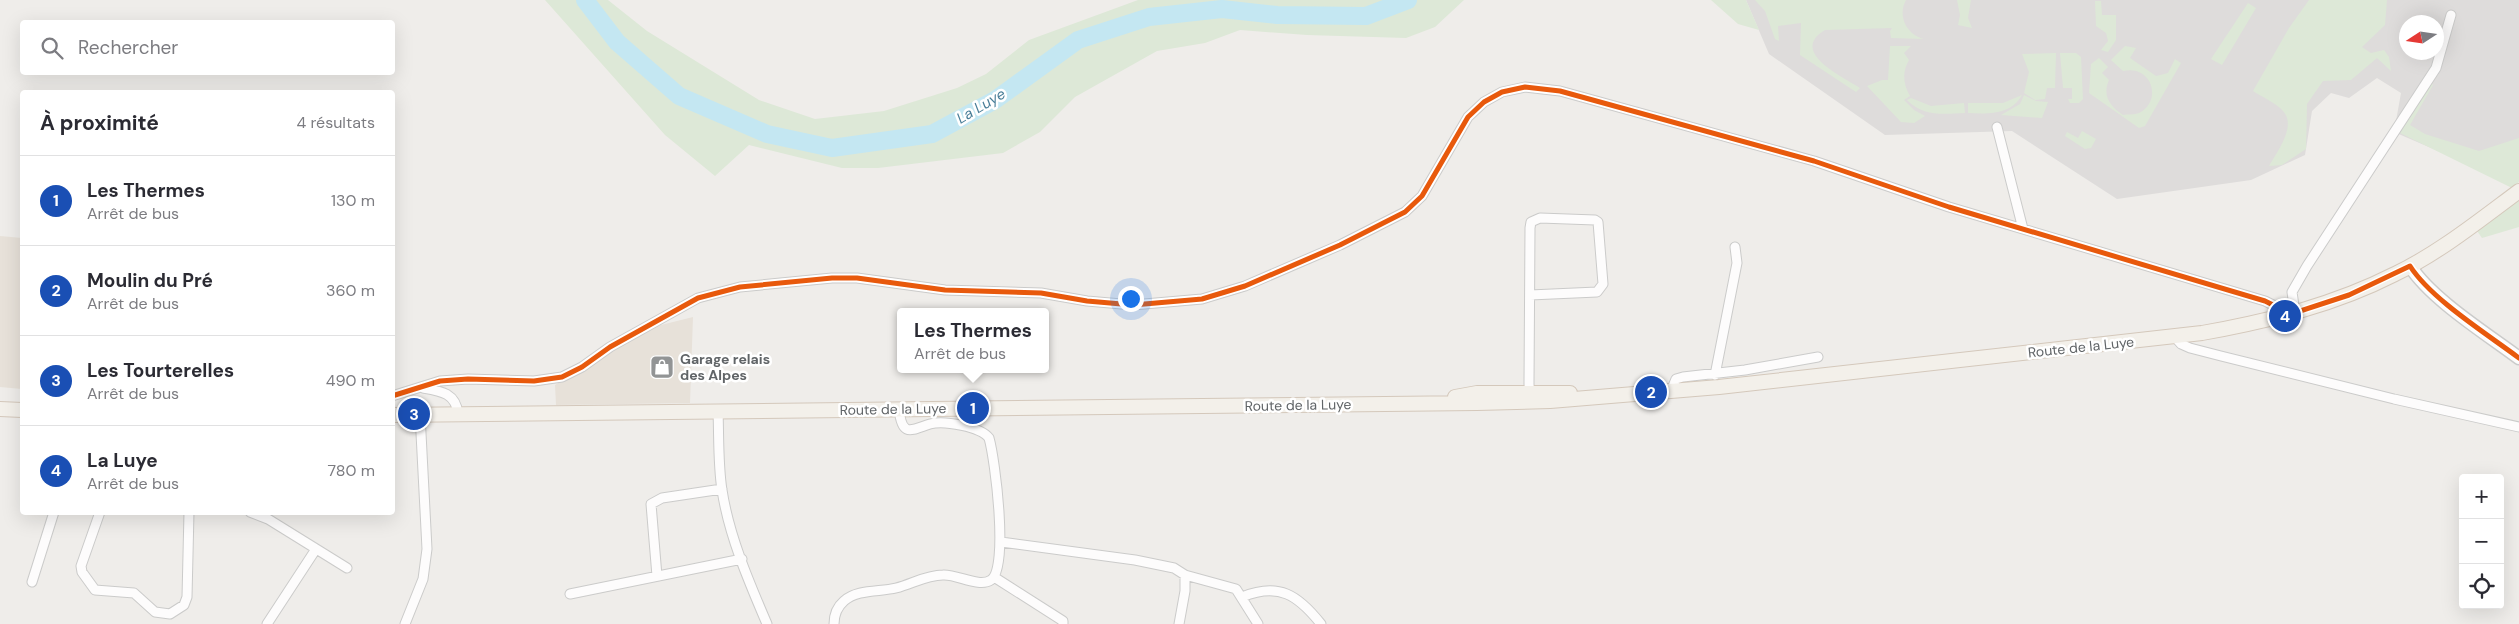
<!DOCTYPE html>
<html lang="fr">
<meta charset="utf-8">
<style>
:root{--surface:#fff;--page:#f2f2f3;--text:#2b2b33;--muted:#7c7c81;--line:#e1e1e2;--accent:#929495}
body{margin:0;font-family:"DM Sans",sans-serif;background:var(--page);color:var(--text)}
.controls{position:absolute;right:15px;bottom:15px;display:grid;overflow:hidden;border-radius:5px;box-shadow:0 5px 20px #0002}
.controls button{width:45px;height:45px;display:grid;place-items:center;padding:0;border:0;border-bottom:1px solid var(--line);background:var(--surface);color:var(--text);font:25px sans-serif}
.compass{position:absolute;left:2399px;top:15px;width:45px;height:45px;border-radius:50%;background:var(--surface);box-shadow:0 5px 20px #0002;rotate:258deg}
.you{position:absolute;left:1130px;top:298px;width:18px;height:18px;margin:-12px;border:4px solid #fff;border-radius:50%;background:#1a73e8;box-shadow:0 0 0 8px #1a73e833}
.badge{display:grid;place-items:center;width:32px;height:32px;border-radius:50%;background:var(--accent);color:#fff;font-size:16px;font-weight:700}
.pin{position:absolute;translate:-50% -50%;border:2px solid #fff;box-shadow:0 1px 5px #0006}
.popup{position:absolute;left:897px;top:308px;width:152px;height:65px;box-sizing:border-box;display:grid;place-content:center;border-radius:5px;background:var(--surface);filter:drop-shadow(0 1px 4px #0005);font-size:16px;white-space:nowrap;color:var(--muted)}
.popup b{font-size:19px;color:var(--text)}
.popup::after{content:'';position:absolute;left:50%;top:100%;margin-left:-10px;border:10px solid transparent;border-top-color:var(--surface)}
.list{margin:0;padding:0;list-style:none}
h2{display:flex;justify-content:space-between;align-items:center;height:65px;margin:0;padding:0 20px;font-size:21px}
h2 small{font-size:16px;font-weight:400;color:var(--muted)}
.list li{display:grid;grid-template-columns:32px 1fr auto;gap:15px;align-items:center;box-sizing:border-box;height:90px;padding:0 20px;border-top:1px solid var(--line)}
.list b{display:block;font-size:19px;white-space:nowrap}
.list p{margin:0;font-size:16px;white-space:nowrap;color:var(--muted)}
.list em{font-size:16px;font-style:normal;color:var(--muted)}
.icon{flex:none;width:28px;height:28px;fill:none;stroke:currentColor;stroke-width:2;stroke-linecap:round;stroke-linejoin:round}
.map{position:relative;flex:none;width:2519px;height:624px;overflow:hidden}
.search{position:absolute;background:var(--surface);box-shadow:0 5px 20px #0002;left:20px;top:20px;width:375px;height:55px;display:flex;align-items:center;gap:12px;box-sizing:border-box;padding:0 18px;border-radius:5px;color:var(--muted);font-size:19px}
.panel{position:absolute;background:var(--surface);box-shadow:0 5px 20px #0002;left:20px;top:90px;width:375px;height:425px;border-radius:5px}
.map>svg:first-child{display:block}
.commercial{fill:#e7e1d9}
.industrial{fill:#dedcdb;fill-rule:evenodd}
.green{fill:#dde8d7}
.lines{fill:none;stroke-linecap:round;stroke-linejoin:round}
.river{stroke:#c4e7f2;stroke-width:18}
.street-casing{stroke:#cbcbca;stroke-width:11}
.secondary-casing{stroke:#cbcbca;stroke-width:15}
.primary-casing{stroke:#d4c8bb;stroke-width:16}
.street{stroke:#fdfcfc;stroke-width:9}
.secondary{stroke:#fdfcfc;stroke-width:12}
.primary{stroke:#f3f0ea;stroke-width:14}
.cycleway-casing{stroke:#fff;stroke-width:8}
.cycleway{stroke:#e8590c;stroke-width:5}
.labels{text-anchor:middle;stroke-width:5;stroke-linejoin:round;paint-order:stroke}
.street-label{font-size:14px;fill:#606467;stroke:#fff}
.poi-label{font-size:14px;font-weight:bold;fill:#606467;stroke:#fff;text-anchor:start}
.water-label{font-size:15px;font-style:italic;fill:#487d97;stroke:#fff}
</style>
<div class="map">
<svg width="2519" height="624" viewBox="0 0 2519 624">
<rect width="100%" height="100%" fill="#efedea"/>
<path class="commercial" d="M0,236L22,238V389L0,387Z
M693,317L690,403L556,405L555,385L649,328Z"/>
<path class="industrial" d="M1746,0H2519V176L2510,182L2394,132L2401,93L2377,78L2349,98L2331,93L2312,111L2305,155L2251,180L2117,199L2012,131L1885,135L1769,54ZM2406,22H2436V52H2406Z"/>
<path class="green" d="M545,0H608L647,31L759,100L815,119L884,111L957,88L986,74L1029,40L1138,0H1464L1435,27L1406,38L1307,35L1240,30L1205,43L1157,51L1075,97L1040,132L1003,153L878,168H842L749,145L715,176L665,135Z
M1711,0H1746L1759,30L1738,24Z
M1755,0H1906C1897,16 1907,35 1924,39L1891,38L1890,31L1892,28L1825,30C1788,52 1843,77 1860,88L1856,92L1800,55L1801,23L1778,26L1779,41L1775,39L1765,11Z
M1957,0H1971L1968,18L1972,28L1958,25L1960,15Z
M2309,0H2387L2385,25L2362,47L2371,53L2384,50L2389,57L2391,71L2377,58L2351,80L2323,81L2307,104L2306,149L2282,165L2269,166C2277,152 2297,126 2283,111C2276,103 2262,97 2253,91L2289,28Z
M2095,1H2101L2102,15H2116V40L2108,52L2101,50L2108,41L2106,33L2096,26Z
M2248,3L2256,8L2222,65L2211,59Z
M1890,46H1911L1904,53L1909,60C1902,72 1903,84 1910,96L1904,100L1914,110L1925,116L1914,123L1901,122L1867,86L1882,80H1888Z
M2125,46L2136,48L2130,58L2156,76L2168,73L2175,59L2181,63L2145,126L2139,128L2089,93L2091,64L2099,58L2108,67L2102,73L2109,80C2102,96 2110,106 2123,115C2128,114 2134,115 2139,113C2163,101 2152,64 2123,71L2111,60Z
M2056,53L2055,88H2047L2045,99L2035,100L2024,93L2029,72L2022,54Z
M2060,53H2076L2081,57L2083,99L2079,103H2070L2068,99H2072V88H2063Z
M2431,83L2433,85L2410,125L2425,134L2479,151L2519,138V182L2512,188L2398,132Z
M2022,95C2011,115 1988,114 1968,113V103H2003Z
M2024,95L2036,101L2048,102L2042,118L2001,115L2020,104Z
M1911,98L1931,106L1964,103L1965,113C1943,114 1924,117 1907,100Z
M2082,131L2096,139L2091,148L2085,149L2065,136L2067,132L2078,138Z
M2519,200V227L2482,238L2475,228Z"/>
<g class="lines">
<path class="river" d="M585,0L617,42L679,96L767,134L832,148L932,134L995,100L1078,40L1149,17L1222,9L1277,15L1366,16L1408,0"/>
<g class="street-casing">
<path id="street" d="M1997,127L2023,229
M1530,295L1597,292L1603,284L1598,222L1595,220L1540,218L1531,222L1530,228L1529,384L1530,397
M2295,313L2292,292L2307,266L2436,68L2451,15
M2174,336L2181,344L2190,348L2221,356L2394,399L2519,427
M1715,375L1737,263L1735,247
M423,388C441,391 456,393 458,414
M1671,391L1676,379L1683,377L1745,370L1818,357
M392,396L440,381L468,379L534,381L562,377L582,367L610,347L698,298L740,287L832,278H857L945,290L1041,293L1087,301L1133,305L1202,299L1245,286L1340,245L1405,212L1422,196L1468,117L1484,102L1502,92L1525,87L1560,91L1814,161L1949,207L2265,301L2275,306L2285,316
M718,410C719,437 718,465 722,490C729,536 749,582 767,624
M100,512L81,566L82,572L95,590L134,593L155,612L170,614L184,605L187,597L189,512
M250,512L268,519L347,568
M1001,542L1135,560L1174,568L1185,575L1236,589L1258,624
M657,576L651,504L662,498L722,489
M994,577L1063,621V624
M32,582L54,512
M570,594L742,559
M1242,597C1279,582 1298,595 1321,624
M267,624L316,549
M405,624L423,579L427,549L420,414
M834,624C834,615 837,607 844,601C857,589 880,592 896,588C912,584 926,575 943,575C957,574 979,588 991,580C1009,568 995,459 989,438C981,427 944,420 930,424C911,430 902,438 899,409
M1179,624L1185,591V575"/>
</g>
<g class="secondary-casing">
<path id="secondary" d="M2410,266C2431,299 2487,334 2519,358"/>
</g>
<g class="primary-casing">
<path id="primary" d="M1455,397L1477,393H1570
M0,409L22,410
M392,415L1477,403L1550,401L1719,387L2202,333C2269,321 2334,305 2395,274C2439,253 2480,220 2519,191"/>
</g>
<use href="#street" class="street"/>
<use href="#secondary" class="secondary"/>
<use href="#primary" class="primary"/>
<g class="cycleway-casing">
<path id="cycleway" d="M392,396L440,381L468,379L534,381L562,377L582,367L610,347L698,298L740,287L832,278H857L945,290L1041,293L1087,301L1133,305L1202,299L1245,286L1340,245L1405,212L1422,196L1468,117L1484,102L1502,92L1525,87L1560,91L1814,161L1949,207L2265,301L2275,306L2285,316L2349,295L2410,266C2431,299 2487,334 2519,358"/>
</g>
<use href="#cycleway" class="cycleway"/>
</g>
<defs>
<g id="shop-square" transform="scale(1.25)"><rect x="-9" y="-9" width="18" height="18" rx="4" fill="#929495" stroke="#fff"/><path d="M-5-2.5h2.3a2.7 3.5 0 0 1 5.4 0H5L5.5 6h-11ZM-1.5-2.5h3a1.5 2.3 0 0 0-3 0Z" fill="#fff"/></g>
</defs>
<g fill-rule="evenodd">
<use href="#shop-square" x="662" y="367"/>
</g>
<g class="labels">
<g class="street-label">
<text transform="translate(2081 347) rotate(-6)" y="5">Route de la Luye</text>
<text transform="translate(1298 405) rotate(-1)" y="5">Route de la Luye</text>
<text transform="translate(893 409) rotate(-1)" y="5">Route de la Luye</text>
</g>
<g class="poi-label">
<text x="680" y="364">Garage relais<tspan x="680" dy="16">des Alpes</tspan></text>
</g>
<g class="water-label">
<text transform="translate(981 106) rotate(-31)" y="5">La Luye</text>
</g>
</g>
</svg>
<div class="controls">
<button>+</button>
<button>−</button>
<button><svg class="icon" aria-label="locate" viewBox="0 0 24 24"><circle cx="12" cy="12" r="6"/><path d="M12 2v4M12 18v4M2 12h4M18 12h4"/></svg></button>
</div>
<svg class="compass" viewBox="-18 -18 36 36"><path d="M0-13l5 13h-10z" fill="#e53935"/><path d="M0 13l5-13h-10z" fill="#7c7c81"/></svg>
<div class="you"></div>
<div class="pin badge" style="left:973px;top:408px;background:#1a4fb4">1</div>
<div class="popup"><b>Les Thermes</b>Arrêt de bus</div>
<div class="pin badge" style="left:1651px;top:392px;background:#1a4fb4">2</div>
<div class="pin badge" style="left:414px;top:414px;background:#1a4fb4">3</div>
<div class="pin badge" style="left:2285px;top:316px;background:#1a4fb4">4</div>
<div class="search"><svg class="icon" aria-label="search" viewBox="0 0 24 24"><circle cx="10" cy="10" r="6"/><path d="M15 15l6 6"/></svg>Rechercher</div>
<section class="panel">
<h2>À proximité<small>4 résultats</small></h2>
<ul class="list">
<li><span class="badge" style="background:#1a4fb4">1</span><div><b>Les Thermes</b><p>Arrêt de bus</p></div><em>130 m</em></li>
<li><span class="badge" style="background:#1a4fb4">2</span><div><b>Moulin du Pré</b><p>Arrêt de bus</p></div><em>360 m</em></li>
<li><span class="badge" style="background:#1a4fb4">3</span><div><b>Les Tourterelles</b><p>Arrêt de bus</p></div><em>490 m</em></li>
<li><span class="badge" style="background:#1a4fb4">4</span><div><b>La Luye</b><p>Arrêt de bus</p></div><em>780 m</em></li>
</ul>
</section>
</div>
